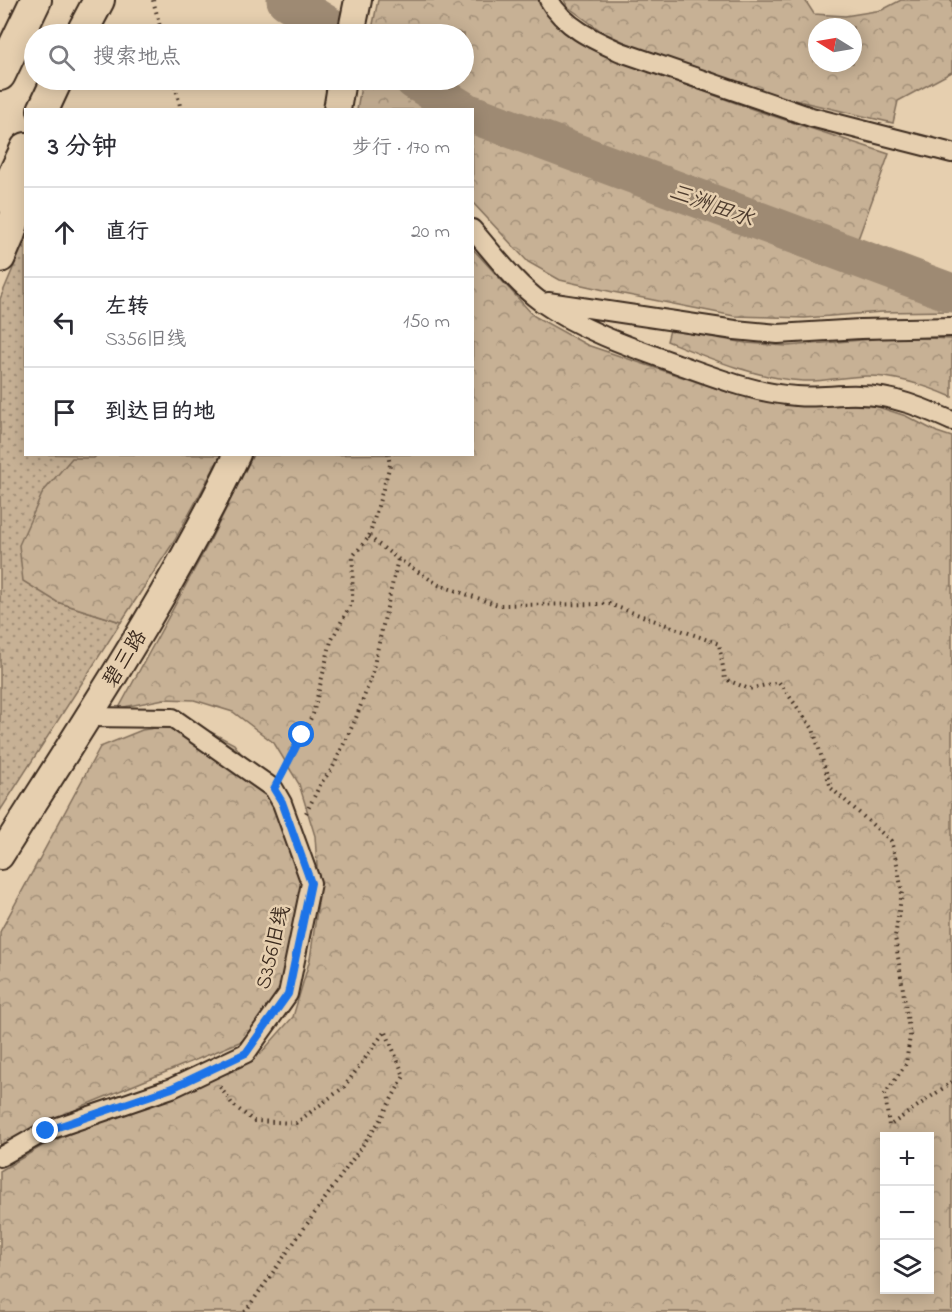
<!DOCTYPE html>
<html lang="zh">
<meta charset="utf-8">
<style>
:root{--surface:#fff;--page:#f7f7f7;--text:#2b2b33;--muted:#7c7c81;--line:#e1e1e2}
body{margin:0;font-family:"Indie Flower","LXGW WenKai TC",sans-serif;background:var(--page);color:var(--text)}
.controls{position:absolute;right:18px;bottom:18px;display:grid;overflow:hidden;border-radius:0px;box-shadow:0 3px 15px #0003}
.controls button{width:54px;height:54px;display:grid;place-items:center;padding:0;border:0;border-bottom:2px solid var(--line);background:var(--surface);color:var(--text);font:30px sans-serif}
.compass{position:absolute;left:808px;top:18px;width:54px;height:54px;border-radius:50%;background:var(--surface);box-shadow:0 3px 15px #0003;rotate:281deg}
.stop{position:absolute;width:18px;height:18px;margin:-14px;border:4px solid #1a73e8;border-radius:50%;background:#fff}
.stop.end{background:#1a73e8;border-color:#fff;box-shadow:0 2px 6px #0008}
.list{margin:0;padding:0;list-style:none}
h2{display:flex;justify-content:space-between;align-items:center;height:78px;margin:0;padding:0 24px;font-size:26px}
h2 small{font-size:20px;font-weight:400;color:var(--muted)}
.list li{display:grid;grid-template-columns:39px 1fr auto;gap:18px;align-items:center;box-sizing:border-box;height:90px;padding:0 24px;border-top:2px solid var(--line)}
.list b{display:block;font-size:22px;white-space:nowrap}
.list p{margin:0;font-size:20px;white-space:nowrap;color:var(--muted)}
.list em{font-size:20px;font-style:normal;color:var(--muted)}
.icon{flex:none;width:33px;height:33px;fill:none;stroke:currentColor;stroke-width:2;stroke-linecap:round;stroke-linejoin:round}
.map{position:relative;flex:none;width:952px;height:1312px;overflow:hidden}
.search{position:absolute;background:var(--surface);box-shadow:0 3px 15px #0003;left:24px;top:24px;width:450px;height:66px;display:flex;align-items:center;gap:15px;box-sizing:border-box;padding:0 21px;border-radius:33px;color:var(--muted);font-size:22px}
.panel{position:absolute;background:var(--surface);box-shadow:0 3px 15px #0003;left:24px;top:108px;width:450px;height:348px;border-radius:0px}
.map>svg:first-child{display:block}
.grass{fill:url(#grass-dots);stroke:#816e5a;stroke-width:1.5}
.forest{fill:url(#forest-crowns);stroke:#816e5a;stroke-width:1.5;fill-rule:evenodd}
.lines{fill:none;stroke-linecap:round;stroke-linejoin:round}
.river{stroke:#9e8a73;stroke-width:39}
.minor-casing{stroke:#3b2a1e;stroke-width:22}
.secondary-casing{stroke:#3b2a1e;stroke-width:30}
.trunk-casing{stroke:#3b2a1e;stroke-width:34}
.path{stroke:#3b2a1e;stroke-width:4;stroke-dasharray:1.5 4.5;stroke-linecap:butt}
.minor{stroke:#e6cfaf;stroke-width:18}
.secondary{stroke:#e6cfaf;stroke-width:26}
.trunk{stroke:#e6cfaf;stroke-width:30}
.route{stroke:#1a73e8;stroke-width:8}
.labels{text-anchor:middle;stroke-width:5;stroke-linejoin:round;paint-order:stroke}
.street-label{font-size:21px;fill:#3b2a1e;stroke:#e6cfaf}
.water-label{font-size:22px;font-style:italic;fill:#4f3d2f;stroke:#e6cfaf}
</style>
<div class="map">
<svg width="952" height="1312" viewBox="0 0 952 1312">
<defs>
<pattern id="grass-dots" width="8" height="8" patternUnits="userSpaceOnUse" patternTransform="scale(1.5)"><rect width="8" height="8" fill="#c7b195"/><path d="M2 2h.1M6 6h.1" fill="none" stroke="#a39079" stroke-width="1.8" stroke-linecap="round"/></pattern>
<pattern id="forest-crowns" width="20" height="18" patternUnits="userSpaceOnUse" patternTransform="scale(1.5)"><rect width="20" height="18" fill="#c7b195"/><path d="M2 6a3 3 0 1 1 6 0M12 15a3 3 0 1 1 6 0" fill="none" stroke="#a39079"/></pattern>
</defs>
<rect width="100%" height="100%" fill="#e6cfaf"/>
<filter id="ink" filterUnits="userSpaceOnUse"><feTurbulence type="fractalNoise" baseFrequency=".0167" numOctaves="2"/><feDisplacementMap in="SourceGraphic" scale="12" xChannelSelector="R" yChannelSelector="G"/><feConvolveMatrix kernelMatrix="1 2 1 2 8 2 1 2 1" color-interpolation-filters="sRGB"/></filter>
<g filter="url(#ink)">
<path class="grass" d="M25,240L26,454L98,455L94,458L57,602L121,622L0,811V299Z"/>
<path class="forest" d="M378,0H539L557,22L582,43L609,57L758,111L889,154L858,239L952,278V311L882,312L805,318L734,316L613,292L560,280L528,262L473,203L472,110H357L362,80H464V34H371Z
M564,0H805L814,14L845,16L882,10L901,0H952V72L898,101L893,123L777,96L645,51L604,33L568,7ZM817,27H853V63H817Z
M473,249L534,316L587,345L730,393L777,402L875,406L906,416L937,432L952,437V1312H0V1171L42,1146L127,1108L204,1079L261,1053L293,1017L310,959L319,896L315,836L299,784L274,743L233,712L194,700L164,699L119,708L211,539L253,455L472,454ZM884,1136H930V1290H884Z
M670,330L746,343L787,346L899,337L952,339V397C927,386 895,376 867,376C846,376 825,382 803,381C755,378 711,359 667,341Z
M98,454L221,455L175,540L121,622L57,602L23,581L19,545L43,492L72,458H94Z
M175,725L211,732L234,744L260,779L288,832L301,885L303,936L295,972L262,1027L242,1041L85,1105L30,1133L0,1157V932L100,747L142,730Z"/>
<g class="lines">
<path class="river" d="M286,0L342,34
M414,80L463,110
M472,114L952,293"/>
<g class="minor-casing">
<path id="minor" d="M549,0C564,27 594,40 621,52L811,117L952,153
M472,229C494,254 514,282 541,302C583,331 630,347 678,364C717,378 755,393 796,396C818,398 839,394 860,395C893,395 923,408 952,421
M548,302L735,330L778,334L860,329L952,327
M0,1157L46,1131L172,1088L246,1053L288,994L311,883L282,803L274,789L173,718L87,717"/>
</g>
<g class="secondary-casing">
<path id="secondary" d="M351,34L358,0
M337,110L342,80
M0,856C83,724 170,595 237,454"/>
</g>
<g class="trunk-casing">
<path id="trunk" d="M81,34L99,0
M0,75L36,0
M43,110L57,80
M3,197L26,148
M0,257L9,236L26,182"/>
</g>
<path class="path" d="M153,0L162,34
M174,80L181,110
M369,537L398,559L439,585L498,605L609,604L719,644L725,679L749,689L779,682L813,729L831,788L891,841L897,864L902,892L895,937L910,1036L906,1064L885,1094L889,1126L952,1082
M283,773L313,714L331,641L352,602L353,556L369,537L390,465L388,454
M306,813L321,783L332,769L356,718L371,678L398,559
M220,1087L233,1105L254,1121L296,1123L344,1087L385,1031
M245,1312L379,1122L404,1076L385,1030"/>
<use href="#minor" class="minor"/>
<use href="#secondary" class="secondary"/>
<use href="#trunk" class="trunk"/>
</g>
</g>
<g class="lines" filter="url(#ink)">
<path class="route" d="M46,1131L172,1088L246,1053L288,994L311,883L282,802L274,789L302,735"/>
</g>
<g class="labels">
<g class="street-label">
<text transform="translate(124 658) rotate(-58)" y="7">碧三路</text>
<text transform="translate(272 947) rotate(-76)" y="7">S356旧线</text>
</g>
<g class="water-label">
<text transform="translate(712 204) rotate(20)" y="8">三洲田水</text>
</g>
</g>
</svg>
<div class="controls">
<button>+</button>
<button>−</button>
<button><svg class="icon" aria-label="layers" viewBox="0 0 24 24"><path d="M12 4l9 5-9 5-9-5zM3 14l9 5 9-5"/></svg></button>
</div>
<svg class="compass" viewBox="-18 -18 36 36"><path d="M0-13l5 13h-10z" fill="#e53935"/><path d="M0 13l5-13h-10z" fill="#7c7c81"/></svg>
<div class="stop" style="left:302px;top:735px"></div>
<div class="stop end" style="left:46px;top:1131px"></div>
<div class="search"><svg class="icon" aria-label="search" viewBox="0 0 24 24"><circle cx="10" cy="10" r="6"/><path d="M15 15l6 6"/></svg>搜索地点</div>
<section class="panel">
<h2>3 分钟<small>步行 · 170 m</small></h2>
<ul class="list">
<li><svg class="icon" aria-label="ahead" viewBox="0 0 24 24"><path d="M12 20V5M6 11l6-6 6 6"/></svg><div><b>直行</b></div><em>20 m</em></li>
<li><svg class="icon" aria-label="left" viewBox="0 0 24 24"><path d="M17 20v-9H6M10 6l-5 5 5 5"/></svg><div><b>左转</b><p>S356旧线</p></div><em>150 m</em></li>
<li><svg class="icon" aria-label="arrive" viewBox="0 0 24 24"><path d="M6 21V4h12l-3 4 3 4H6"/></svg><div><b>到达目的地</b></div></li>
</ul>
</section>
</div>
